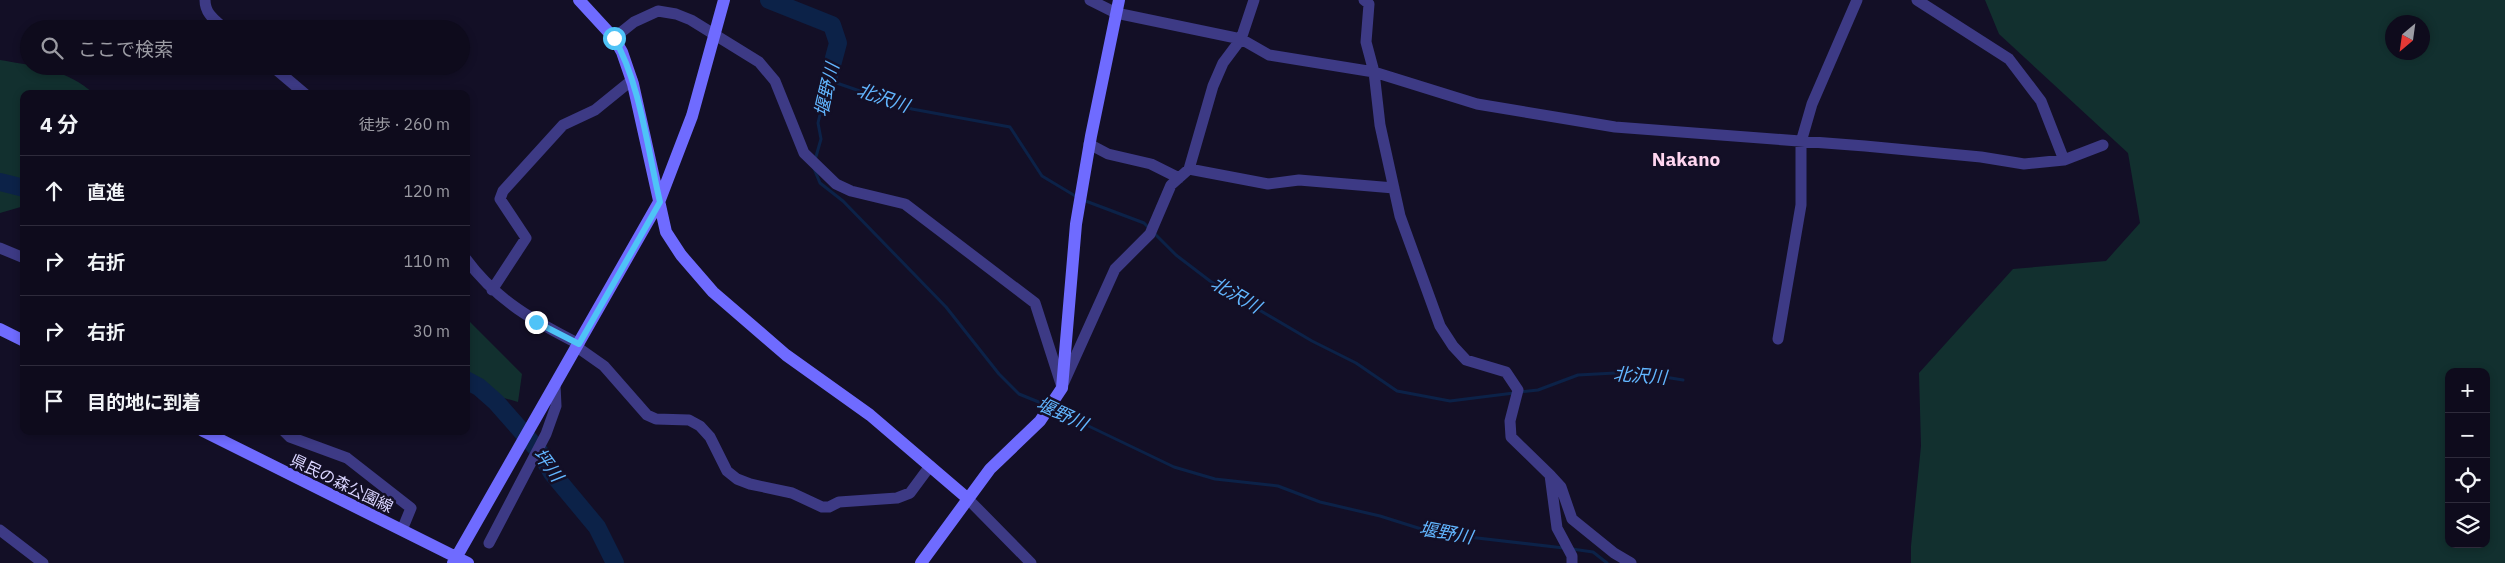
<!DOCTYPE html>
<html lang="ja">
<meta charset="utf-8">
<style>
:root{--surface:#0e0b1c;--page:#171425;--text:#f1f3f6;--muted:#9b9ba3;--line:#2e2b3b}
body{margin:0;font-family:"IBM Plex Sans","Noto Sans JP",sans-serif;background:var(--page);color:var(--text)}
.controls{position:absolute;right:15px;bottom:15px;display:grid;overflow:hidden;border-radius:10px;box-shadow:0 2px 8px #0003}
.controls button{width:45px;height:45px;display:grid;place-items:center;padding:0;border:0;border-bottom:1px solid var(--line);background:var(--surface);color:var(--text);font:25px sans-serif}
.compass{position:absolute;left:2385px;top:15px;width:45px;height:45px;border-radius:50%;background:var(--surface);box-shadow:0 2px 8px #0003;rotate:209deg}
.stop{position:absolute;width:15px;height:15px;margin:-11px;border:4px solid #4fc3f7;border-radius:50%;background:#fff}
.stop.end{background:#4fc3f7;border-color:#fff;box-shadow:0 1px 5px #0008}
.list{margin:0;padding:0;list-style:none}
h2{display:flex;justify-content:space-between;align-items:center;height:65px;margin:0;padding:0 20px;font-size:21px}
h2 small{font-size:16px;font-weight:400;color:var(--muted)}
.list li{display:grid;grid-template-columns:32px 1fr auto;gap:15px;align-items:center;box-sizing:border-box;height:70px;padding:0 20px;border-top:1px solid var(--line)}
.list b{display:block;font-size:19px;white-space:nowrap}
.list em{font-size:16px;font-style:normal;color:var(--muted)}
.icon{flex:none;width:28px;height:28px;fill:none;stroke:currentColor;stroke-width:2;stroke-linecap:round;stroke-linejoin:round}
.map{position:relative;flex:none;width:2505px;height:563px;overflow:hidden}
.search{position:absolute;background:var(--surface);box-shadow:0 2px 8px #0003;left:20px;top:20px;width:450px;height:55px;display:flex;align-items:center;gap:12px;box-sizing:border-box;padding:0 18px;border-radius:28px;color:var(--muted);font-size:19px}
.panel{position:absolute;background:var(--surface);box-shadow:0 2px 8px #0003;left:20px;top:90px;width:450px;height:345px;border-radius:10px}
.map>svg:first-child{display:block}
.green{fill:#12302f;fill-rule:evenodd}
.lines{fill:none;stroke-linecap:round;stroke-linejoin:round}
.stream{stroke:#0c2248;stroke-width:3}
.river{stroke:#0c2248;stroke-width:18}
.street{stroke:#3d3a85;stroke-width:11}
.secondary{stroke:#6f6bff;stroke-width:12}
.route{stroke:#4fc3f7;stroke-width:6}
.labels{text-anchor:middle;stroke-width:5;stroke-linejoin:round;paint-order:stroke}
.street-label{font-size:16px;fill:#d9d4ff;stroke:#130f26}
.water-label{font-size:18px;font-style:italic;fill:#62b6ff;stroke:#130f26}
.quarter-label{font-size:19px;font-weight:bold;fill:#ffd6f0;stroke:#130f26}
</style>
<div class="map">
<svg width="2505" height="563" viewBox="0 0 2505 563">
<rect width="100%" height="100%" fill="#130f26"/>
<path class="green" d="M1985,0H2505V563H1911V546L1921,446L1919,373L2013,269L2106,261L2140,223L2128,153L1999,34ZM2422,22V52H2392V22ZM2449,372H2486V544H2449Z
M0,60C34,66 67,69 94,94H24V206L0,213Z
M466,318L522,374L518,402L466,387Z"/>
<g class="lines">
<path class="stream" d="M815,160L821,139L818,123L828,80L912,109L1010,127L1042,176L1077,197
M813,166L820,183L843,201L946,307L999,374L1019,394L1046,405
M1083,200L1144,223L1150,229
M1154,233L1176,255L1210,281L1312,341L1356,363L1397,391L1450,401L1514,393
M1520,392L1538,390L1578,375L1634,372L1683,380
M1051,408L1174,467L1215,479L1278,486L1320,502L1380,516L1434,533L1564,548
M1572,549L1593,552L1607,563"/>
<path class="river" d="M769,0L832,25L838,43L828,80
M0,182L24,188
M466,380L479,387L496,402L539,451L552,473L597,527L615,563"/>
<path class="street" d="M205,0C205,14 215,20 225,29
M1090,0L1116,13L1241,39L1269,55L1374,72L1477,104L1615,127L1865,146L1981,157L2024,164L2064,160L2103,145
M1364,0L1369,4L1366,42L1374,72L1380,125L1400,216L1440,326L1453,346L1466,360L1506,372L1518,390L1510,421L1511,437L1550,475L1557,528L1572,556V563
M1917,0L2009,59L2041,101L2064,160
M614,38L634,22L658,11L676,14L691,20L759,62L775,81L804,153L836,184L851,191L905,204L1035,303L1062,387
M272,66L305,94
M1089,144L1108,154L1151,164L1179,178
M1189,169L1268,184L1299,180L1394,188
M0,248L24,258
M466,259C497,301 534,321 579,344
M492,290L526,238L500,199L503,191L563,125L595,110L632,80
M1778,339L1801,205V142L1812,104L1857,0
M577,347L604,366L647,415L656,419L689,420L700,426L710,437L727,471L737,479L750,484L792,493L822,507H829L839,502L897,498L910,493L930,466
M1064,382L1115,269L1150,234L1171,185L1189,169L1213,86L1223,63L1241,39L1254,0
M284,431L290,437L347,458L411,508L402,530
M1550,475L1561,487L1572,519L1614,553L1631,563
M967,498L1031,563
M0,530L43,563
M489,543L546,434L556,406L555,385"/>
<path class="secondary" d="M579,0L614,38L622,52L633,84L666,232L681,255L713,292L786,355L870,415L967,498
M0,329L24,341
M203,431L468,563
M453,563L659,202L692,116L724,0
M921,563L990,469L1040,421L1062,388L1076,224L1091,136L1119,0"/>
</g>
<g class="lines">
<path class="route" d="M536,322L579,344L660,202C648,152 640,82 614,38"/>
</g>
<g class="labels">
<g class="street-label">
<text transform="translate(342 483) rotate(26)" y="6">県民の森公園線</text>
</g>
<g class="water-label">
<text transform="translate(827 90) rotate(-77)" y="6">堰野川</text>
<text transform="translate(883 98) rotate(19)" y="6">北沢川</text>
<text transform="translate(1236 295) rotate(30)" y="6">北沢川</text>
<text transform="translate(1640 376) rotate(4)" y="6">北沢川</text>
<text transform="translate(1062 414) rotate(25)" y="6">堰野川</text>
<text transform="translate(548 465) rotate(54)" y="6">坪川</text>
<text transform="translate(1446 533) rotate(10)" y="6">堰野川</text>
</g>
<g class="quarter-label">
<text x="1686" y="166">Nakano</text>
</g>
</g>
</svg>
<div class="controls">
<button>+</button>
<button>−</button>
<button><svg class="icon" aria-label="locate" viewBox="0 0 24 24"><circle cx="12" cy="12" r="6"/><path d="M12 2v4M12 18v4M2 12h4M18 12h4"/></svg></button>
<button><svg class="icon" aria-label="layers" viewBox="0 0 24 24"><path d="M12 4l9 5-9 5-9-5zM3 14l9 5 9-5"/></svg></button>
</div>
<svg class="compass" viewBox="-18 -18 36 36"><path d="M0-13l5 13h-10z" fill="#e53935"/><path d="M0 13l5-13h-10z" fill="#9b9ba3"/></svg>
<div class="stop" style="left:614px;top:38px"></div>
<div class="stop end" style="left:536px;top:322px"></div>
<div class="search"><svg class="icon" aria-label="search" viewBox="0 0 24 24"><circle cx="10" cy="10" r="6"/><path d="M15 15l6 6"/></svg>ここで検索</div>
<section class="panel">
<h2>4 分<small>徒歩 · 260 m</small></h2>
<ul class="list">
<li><svg class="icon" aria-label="ahead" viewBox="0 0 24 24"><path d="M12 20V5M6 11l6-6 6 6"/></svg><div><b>直進</b></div><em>120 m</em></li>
<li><svg class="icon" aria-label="right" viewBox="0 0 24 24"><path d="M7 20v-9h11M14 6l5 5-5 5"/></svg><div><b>右折</b></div><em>110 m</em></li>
<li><svg class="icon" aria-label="right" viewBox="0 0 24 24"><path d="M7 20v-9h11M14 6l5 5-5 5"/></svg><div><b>右折</b></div><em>30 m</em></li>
<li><svg class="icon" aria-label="arrive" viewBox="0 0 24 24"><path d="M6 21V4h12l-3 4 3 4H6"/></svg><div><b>目的地に到着</b></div></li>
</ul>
</section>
</div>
